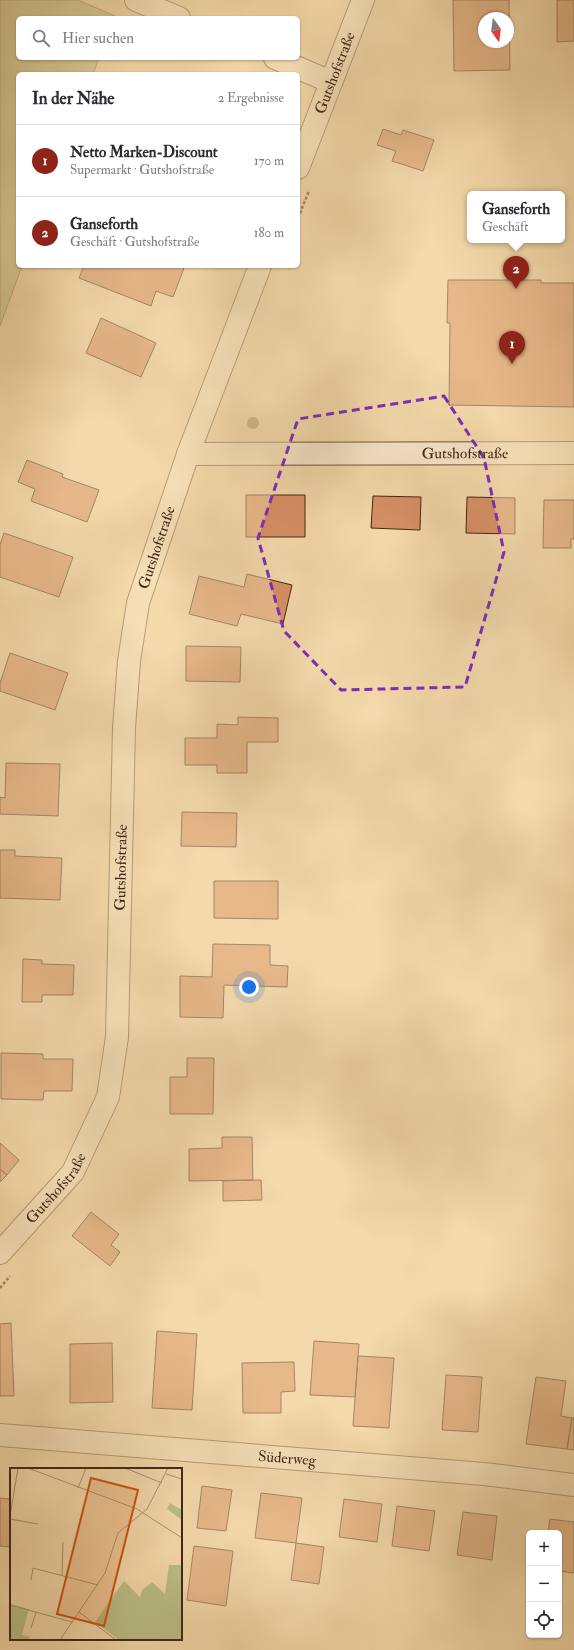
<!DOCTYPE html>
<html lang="de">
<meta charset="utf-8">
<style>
:root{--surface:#fff;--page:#f2f2f3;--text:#2b2b33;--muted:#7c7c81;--line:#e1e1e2;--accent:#8f2418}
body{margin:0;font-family:"IM FELL Double Pica",serif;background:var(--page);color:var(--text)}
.controls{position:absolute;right:12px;bottom:12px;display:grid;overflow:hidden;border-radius:6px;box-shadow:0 1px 3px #0004}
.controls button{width:36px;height:36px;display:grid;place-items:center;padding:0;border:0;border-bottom:1px solid var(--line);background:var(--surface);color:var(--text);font:20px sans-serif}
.compass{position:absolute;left:478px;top:12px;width:36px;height:36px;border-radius:50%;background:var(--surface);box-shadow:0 1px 3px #0004;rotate:166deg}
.you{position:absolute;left:249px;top:987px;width:14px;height:14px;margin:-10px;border:3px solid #fff;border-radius:50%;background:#1a73e8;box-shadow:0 0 0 6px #1a73e833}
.badge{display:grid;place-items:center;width:26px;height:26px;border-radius:50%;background:var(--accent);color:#fff;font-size:13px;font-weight:700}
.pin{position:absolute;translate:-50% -33px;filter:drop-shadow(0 1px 2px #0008)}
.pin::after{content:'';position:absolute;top:21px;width:14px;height:12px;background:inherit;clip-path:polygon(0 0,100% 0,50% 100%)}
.popup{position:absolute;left:467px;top:191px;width:98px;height:52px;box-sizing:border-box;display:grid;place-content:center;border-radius:6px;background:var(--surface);filter:drop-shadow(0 1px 3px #0005);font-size:13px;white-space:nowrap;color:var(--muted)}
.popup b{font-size:15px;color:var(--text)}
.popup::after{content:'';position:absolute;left:50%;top:100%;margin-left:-8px;border:8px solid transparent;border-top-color:var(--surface)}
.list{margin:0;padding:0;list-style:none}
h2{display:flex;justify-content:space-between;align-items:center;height:52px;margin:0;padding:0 16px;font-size:17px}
h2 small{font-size:13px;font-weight:400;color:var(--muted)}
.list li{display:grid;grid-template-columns:26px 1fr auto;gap:12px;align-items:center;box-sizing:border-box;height:72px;padding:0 16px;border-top:1px solid var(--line)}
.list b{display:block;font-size:15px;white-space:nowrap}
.list p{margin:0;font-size:13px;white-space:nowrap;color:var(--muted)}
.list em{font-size:13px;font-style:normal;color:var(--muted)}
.icon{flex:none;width:22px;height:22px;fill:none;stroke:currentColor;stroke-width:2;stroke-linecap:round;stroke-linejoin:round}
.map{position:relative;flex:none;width:574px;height:1650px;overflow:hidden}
.search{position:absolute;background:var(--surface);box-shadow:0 1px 3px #0004;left:16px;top:16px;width:284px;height:44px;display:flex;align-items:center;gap:10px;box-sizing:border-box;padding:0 14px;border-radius:6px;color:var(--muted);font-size:15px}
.panel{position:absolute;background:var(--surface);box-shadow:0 1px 3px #0004;left:16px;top:72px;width:284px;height:196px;border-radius:6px}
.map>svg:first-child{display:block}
.green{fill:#bbbf88;stroke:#7e7250}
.building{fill:#d79065;stroke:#422518;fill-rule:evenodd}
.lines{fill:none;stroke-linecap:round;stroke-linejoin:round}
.minor-casing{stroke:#6e523c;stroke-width:24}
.tertiary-casing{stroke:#6e523c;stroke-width:24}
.path{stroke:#422518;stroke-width:2.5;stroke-dasharray:3 2;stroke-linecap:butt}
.minor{stroke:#f8e6c8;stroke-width:22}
.tertiary{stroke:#f8e6c8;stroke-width:22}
.tree{fill:#a38b69}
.marked{fill:none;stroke:#7b2cbf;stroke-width:3;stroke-dasharray:8 5;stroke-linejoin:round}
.labels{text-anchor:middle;stroke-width:3;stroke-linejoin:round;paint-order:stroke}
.street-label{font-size:15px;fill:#422518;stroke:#f8e6c8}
.inset-road{fill:none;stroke:#ad9170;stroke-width:1}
.view{fill:#cf510e;fill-opacity:0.15;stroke:#cf510e;stroke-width:2}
.inset-edge{fill:none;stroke:#422518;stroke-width:2}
</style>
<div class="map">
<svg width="574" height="1650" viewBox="0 0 574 1650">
<rect width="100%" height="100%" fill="#f4d9aa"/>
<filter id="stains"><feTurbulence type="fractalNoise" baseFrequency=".005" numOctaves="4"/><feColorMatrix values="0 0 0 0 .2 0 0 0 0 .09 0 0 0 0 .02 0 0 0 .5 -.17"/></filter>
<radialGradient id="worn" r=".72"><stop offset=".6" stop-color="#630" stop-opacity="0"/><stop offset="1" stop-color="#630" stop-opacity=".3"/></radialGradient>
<path class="green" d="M0,0H78L115,16L114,18H18V58H99L93,74H18V266H22L0,326Z"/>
<path class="building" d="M453,0H509L510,70L454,71ZM484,18H508V42H484Z
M557,0H574V41L557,42Z
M383,129L401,135L403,130L434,140L423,171L392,161L396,151L377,145Z
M84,266H177L184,268L173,297L156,291L151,306L79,278Z
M448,280H541V283H574V407L449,405L450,323H447Z
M101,318L156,343L141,377L86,353Z
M27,460L63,474L62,477L99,490L87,522L31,501L35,489L18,482Z
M246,495H305V537H246Z
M373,496L421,497L420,530L371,528Z
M467,497L515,498V534L466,533Z
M544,500H574V539H571V548H543Z
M4,533L73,557L59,597L0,577V545Z
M247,574L292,585L283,624L241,614L237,626L189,614L199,576L244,587Z
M186,646L241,647L240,682L186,681Z
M10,653L68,673L55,710L0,691V683Z
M238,717L278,718V742H247V773H217V765H185V738H217V724L238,725Z
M6,763L60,764L58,816L0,814V797L5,798Z
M182,812L237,813L236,847L181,846Z
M0,850H15V856L62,858L60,900L0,898Z
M214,881H278V919L214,918Z
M213,944L270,945V965L288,966L287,987L224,985L223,1018L180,1017V976L212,977Z
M23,959L42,960V964L74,965L73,995H42V1002H22Z
M1,1053L43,1054V1059H73L72,1091H44L43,1100L1,1099Z
M187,1058H214L213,1114H170V1077H187Z
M222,1137H252L253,1180L189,1181V1149L222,1148Z
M0,1143L19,1160L7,1175L0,1169Z
M0,1169L7,1175L0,1182Z
M253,1180H261L262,1200L223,1201V1181Z
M91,1212L119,1234L111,1245L120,1252L110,1266L72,1236Z
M11,1323L14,1396H0V1324Z
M157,1331L197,1334L192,1410L152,1408Z
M314,1341L359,1344L355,1397L310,1395Z
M112,1343L113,1402L70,1403V1344Z
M358,1356L394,1358L389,1428L353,1426Z
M294,1362L295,1391L281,1392V1413H243L242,1363Z
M446,1375L482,1377L478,1432L442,1430Z
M536,1377L566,1381L561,1416L572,1418L567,1449L526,1444Z
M572,1418H574V1450L567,1449Z
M202,1486L232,1490L226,1531L197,1528Z
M261,1493L302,1498L296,1543L255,1538Z
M0,1498L11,1499V1547L0,1546Z
M344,1499L382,1504L377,1542L339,1537Z
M397,1506L435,1511L429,1551L392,1546Z
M463,1512L497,1516L492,1560L457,1555Z
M550,1519L574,1522V1573L559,1571V1533H548Z
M296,1543L324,1547L319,1584L291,1580Z
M194,1546L233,1551L226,1606L187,1600Z"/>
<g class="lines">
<g class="minor-casing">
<g id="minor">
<path d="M136,0L179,18"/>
<path d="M275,58L331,82"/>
<path id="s1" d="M188,454L574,453"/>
<path id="s2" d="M0,1435L484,1474L574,1485"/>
</g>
</g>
<g class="tertiary-casing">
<g id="tertiary">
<path id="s3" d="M298,168L363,0"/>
<path id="s4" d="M0,1253L73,1172L108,1097L117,1037L124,728L129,661L138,603L188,454L260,266"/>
</g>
</g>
<path class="path" d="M298,218L309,191
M0,1288L10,1276"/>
<use href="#minor" class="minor"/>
<use href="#tertiary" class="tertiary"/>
</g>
<circle class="tree" cx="253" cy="423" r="6"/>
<path d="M0 0H574V1650H0ZM444,396L484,458L504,552L465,687L341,690L284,631L258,538L298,419Z" fill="#f4d9aa" fill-opacity=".55" fill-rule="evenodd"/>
<path class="marked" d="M444,396L484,458L504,552L465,687L341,690L284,631L258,538L298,419Z"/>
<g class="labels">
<g class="street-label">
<text dy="5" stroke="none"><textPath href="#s3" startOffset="102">Gutshofstraße</textPath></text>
<text dy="5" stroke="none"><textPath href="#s1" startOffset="277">Gutshofstraße</textPath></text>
<text dy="5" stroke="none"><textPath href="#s4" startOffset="746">Gutshofstraße</textPath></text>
<text dy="5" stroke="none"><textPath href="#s4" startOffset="422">Gutshofstraße</textPath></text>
<text dy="5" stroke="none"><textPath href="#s4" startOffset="86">Gutshofstraße</textPath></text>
<text dy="5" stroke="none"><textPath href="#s2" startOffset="288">Süderweg</textPath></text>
</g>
</g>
<g transform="translate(10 1468)">
<rect width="172" height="172" fill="#f4d9aa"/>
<path d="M160,35L172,42V52L157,41ZM159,97H172V172H109L85,154L114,113L130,129L132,122L142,114L155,126ZM0,136L19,141L12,167L20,169L18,172H0Z" fill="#bbbf88"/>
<path class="inset-road" d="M18,0L127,41L172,70M115,0L152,15M156,6L172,11M68,20L76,0M0,48L8,0M0,51L28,56M52,108L53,74M21,112L23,100L88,117M0,137L62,154M69,144L106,172M21,160L26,144M50,172L95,105L108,65L137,41L158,0"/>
<path class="view" d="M81,10L128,22L94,158L47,146Z"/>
<rect width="172" height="172" class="inset-edge"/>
</g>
<rect width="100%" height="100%" filter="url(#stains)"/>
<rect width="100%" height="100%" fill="url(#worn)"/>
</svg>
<div class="controls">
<button>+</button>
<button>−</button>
<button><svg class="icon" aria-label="locate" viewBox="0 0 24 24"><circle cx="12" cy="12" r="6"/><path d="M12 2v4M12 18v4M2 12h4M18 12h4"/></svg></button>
</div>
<svg class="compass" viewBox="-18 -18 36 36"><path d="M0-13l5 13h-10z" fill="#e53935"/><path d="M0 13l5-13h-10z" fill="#7c7c81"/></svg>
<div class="you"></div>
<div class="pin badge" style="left:512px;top:364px">1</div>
<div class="pin badge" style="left:516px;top:289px">2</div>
<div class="popup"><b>Ganseforth</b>Geschäft</div>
<div class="search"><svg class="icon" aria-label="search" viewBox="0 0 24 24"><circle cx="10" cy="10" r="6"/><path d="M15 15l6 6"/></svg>Hier suchen</div>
<section class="panel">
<h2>In der Nähe<small>2 Ergebnisse</small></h2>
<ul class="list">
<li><span class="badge">1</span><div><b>Netto Marken-Discount</b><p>Supermarkt · Gutshofstraße</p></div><em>170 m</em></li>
<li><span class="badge">2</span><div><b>Ganseforth</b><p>Geschäft · Gutshofstraße</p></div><em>180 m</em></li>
</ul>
</section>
</div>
